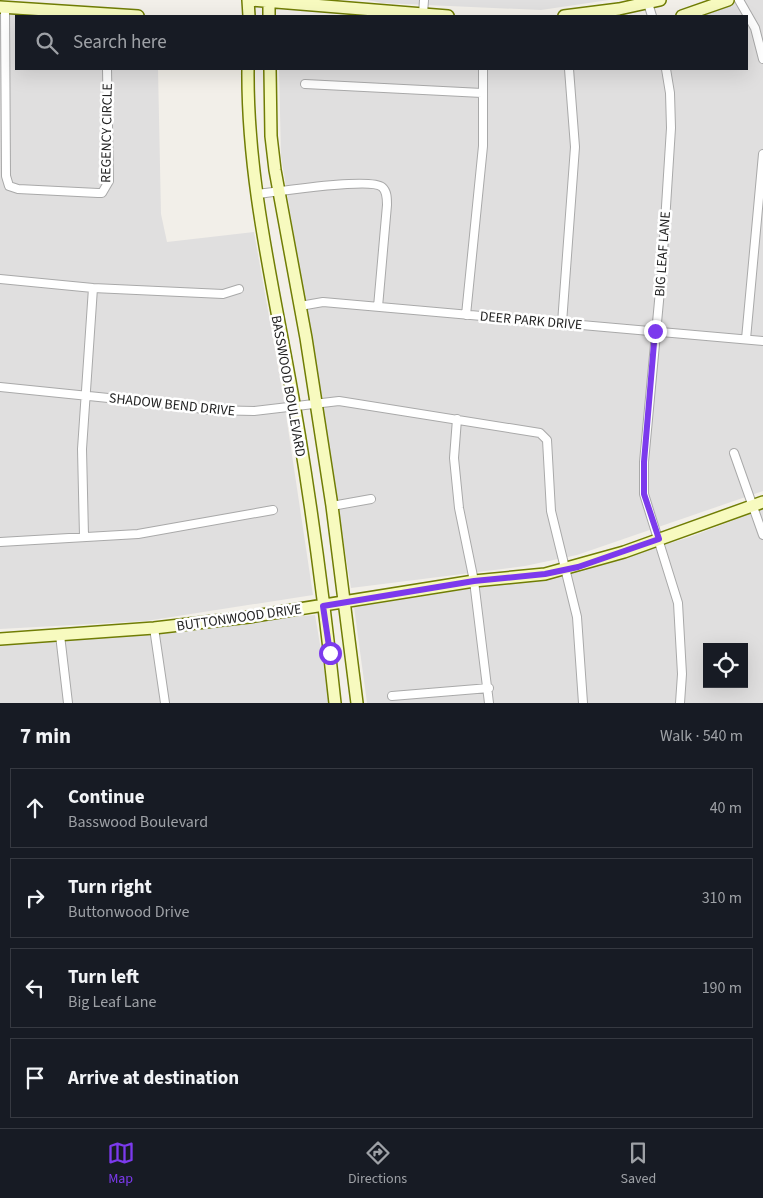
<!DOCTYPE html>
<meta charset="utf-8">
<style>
:root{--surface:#171b24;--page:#20242c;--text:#f1f3f6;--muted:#9ea1a6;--line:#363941;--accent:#7c3aed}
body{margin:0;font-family:"Source Sans 3",sans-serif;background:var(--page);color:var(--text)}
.controls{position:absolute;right:15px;bottom:15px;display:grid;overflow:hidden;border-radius:0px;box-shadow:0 5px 20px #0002}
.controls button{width:45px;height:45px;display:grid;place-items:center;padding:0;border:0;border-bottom:1px solid var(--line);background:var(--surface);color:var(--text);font:25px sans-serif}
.stop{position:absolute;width:15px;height:15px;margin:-11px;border:4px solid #7c3aed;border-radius:50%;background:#fff}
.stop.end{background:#7c3aed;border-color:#fff;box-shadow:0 1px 5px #0008}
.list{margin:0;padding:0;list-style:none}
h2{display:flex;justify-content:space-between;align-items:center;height:65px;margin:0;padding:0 20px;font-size:21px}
h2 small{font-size:16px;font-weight:400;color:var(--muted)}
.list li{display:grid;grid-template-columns:32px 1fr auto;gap:15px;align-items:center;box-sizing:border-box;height:80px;margin:0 10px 10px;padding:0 10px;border:1px solid var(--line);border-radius:0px}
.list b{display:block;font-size:19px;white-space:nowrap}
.list p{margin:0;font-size:16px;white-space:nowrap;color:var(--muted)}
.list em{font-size:16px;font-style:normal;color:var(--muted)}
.icon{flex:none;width:28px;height:28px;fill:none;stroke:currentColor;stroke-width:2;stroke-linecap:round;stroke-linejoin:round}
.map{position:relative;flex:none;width:763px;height:703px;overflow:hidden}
.search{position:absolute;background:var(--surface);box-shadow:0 5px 20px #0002;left:15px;right:15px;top:15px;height:55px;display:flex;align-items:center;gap:12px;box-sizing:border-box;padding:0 18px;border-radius:0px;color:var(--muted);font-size:19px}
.sheet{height:425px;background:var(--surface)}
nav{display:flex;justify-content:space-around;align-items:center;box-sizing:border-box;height:70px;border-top:1px solid var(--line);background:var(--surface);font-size:14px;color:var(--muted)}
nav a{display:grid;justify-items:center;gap:2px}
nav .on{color:var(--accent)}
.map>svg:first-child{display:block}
.residential{fill:#e0dfdf;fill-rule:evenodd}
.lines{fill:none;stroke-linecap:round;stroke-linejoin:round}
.street-casing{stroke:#a9a9a9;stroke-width:10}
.secondary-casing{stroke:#707d05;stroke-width:14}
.street{stroke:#fff;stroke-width:8}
.secondary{stroke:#f7fabf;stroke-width:11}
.route{stroke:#7c3aed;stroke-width:6}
.labels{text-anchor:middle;stroke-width:5;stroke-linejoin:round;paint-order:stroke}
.street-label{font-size:14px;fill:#222;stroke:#fff}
</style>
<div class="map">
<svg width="763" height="703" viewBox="0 0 763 703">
<rect width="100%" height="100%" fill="#f2efe9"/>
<path class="residential" d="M367,0H609L541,10L382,3Z
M741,0H763V491L577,555L525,566L351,588L281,156L279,69H747V16H703Z
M0,13L47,16H16V69H158L161,214L167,242L254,232L283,395L313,595L146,621L0,629Z
M763,509V703H367L354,607L575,572L690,537ZM707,647H744V684H707Z
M315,615L330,703H0V645Z"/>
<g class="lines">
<g class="street-casing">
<path id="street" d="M647,0L652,16
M739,0L755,28L763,59
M5,8L6,176L9,186L18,189L98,193H102L109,181L107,69
M423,14L424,0
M666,69L670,93L671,128L662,269L644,462V494L678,603L682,674L680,703
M305,84L482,93
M257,194C276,192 370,177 382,187C387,191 387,198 387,205L378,307
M0,279L93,288L223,294L239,289
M300,306L323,302L763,341
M466,315L483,146V69
M562,323L575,147L569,69
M746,339L763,154
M0,387L187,406L207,410L254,411L339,401L540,433L547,440L551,511L577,617L583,703
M457,419L454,458L459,508L474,581L489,703
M734,453L763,535
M332,506L371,499
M84,536L82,449L93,288
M0,542L138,534L273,510
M154,628L165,703
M60,635L68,703
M392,696L489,688"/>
</g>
<g class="secondary-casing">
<path id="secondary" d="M248,0L249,16
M251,0L448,16
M269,0V16
M0,7L138,16
M564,16L619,9L660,0
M682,16L728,0
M248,69C247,169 269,268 287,365C308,477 323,590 335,703
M270,69L271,136L275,170L306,338L332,506L357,703
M0,639L154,628L249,617L474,581L545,574L624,552L763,502"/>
</g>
<use href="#street" class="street"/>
<use href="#secondary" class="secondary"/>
</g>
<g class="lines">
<path class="route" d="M330,653L323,606L474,581L545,574L578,567L659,539L644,494V462L655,331"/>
</g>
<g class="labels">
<g class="street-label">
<text transform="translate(106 133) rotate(-89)" y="5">REGENCY CIRCLE</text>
<text transform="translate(662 254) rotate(-86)" y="5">BIG LEAF LANE</text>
<text transform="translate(531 320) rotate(5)" y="5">DEER PARK DRIVE</text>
<text transform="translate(289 386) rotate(80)" y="5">BASSWOOD BOULEVARD</text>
<text transform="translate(172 404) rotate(6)" y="5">SHADOW BEND DRIVE</text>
<text transform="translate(239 617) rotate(-8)" y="5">BUTTONWOOD DRIVE</text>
</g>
</g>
</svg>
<div class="controls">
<button><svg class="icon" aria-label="locate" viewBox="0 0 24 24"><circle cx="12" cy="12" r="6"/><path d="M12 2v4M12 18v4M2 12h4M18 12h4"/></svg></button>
</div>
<div class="stop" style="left:330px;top:653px"></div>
<div class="stop end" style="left:655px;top:331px"></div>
<div class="search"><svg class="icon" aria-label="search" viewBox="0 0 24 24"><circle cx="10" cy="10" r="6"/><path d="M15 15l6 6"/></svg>Search here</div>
</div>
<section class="sheet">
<h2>7 min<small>Walk · 540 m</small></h2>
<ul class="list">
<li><svg class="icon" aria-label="ahead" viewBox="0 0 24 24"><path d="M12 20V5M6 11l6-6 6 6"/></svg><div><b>Continue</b><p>Basswood Boulevard</p></div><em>40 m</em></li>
<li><svg class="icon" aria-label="right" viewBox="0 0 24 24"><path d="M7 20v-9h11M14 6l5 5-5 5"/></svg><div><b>Turn right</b><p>Buttonwood Drive</p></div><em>310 m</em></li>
<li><svg class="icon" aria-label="left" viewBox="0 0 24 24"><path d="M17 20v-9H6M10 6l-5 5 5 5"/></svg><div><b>Turn left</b><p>Big Leaf Lane</p></div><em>190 m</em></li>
<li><svg class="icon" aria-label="arrive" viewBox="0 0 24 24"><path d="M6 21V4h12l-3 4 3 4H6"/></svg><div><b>Arrive at destination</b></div></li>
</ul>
</section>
<nav>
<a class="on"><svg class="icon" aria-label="map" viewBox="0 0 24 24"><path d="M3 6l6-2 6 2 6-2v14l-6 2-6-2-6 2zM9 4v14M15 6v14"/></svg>Map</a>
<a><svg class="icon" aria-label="directions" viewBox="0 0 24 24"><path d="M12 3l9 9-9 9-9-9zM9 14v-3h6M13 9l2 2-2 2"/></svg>Directions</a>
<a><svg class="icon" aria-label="saved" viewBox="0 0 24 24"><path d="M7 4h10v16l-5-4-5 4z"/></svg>Saved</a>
</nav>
